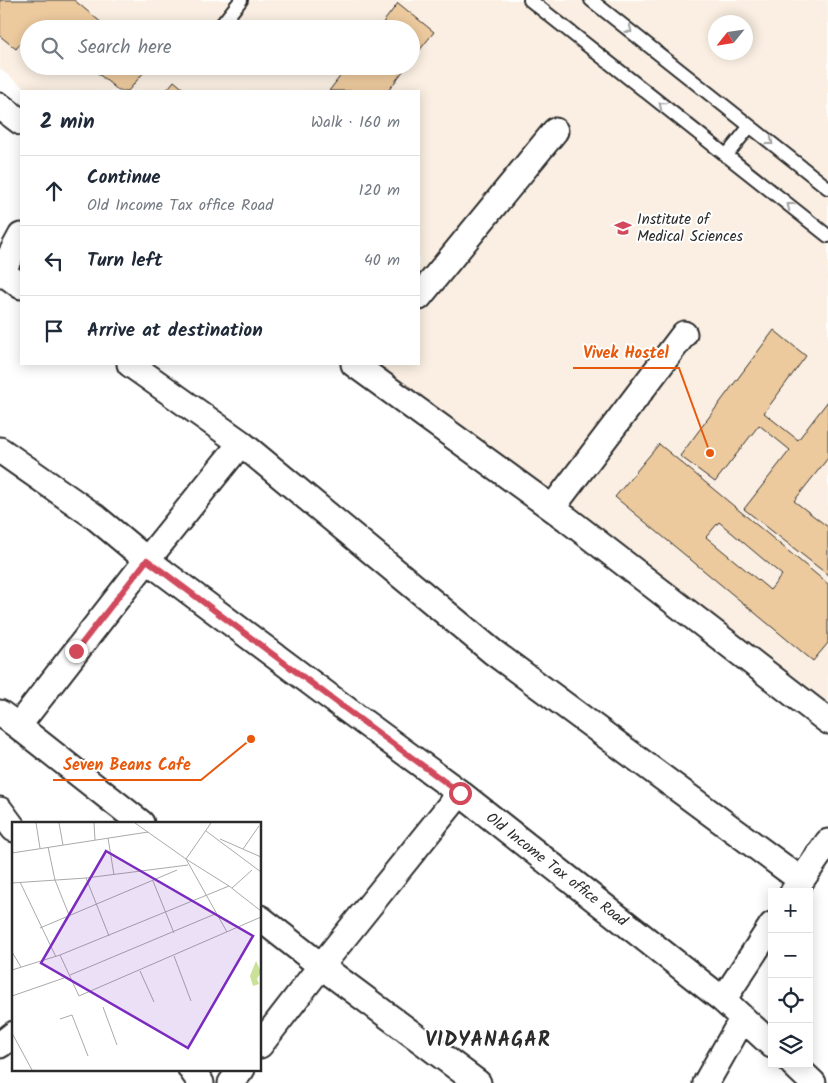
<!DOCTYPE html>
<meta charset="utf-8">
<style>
:root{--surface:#fff;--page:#f2f2f3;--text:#1f2937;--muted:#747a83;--line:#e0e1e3}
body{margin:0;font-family:Kalam,sans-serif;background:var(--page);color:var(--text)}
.controls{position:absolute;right:15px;bottom:15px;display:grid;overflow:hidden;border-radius:0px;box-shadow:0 2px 12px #0003}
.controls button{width:45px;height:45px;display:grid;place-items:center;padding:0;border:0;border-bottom:1px solid var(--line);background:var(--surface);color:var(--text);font:25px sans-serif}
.compass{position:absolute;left:708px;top:15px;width:45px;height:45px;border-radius:50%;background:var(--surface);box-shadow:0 2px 12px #0003;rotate:240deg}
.stop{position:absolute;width:15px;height:15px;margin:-11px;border:4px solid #d1495b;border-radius:50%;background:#fff}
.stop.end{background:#d1495b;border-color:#fff;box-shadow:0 1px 5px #0008}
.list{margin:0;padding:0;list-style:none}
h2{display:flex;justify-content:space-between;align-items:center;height:65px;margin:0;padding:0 20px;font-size:21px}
h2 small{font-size:16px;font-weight:400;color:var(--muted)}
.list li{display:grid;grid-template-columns:32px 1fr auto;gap:15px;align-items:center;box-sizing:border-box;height:70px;padding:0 20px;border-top:1px solid var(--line)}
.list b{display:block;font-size:19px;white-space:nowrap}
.list p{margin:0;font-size:16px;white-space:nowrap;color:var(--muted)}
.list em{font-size:16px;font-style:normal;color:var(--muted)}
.icon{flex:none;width:28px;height:28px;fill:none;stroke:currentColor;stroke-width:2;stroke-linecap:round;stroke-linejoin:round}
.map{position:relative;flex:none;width:828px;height:1083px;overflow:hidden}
.search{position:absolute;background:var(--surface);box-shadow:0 2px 12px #0003;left:20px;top:20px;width:400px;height:55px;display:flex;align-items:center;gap:12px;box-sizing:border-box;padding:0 18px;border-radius:28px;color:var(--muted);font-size:19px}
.panel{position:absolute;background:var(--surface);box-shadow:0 2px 12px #0003;left:20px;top:90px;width:400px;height:275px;border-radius:0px}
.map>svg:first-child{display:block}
.built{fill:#faefe2;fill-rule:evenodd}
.building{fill:#edca9e;stroke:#2b2b2b;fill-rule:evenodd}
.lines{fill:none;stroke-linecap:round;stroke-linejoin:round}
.lane-casing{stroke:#2b2b2b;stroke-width:16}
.street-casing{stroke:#2b2b2b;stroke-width:29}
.lane{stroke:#fff;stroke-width:12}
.street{stroke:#fff;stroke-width:25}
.oneway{stroke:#a0a0a0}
.route{stroke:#d1495b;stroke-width:6}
.labels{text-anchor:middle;stroke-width:4;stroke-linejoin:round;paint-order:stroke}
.poi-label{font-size:15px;fill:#2b2b2b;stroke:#fff;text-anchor:start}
.street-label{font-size:15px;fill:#2b2b2b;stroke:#fff}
.district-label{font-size:20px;font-weight:bold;letter-spacing:1px;fill:#2b2b2b;stroke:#fff}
.inset-road{fill:none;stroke:#aaa;stroke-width:1}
.view{fill:#7b2cbf;fill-opacity:0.15;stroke:#7b2cbf;stroke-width:2.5}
.inset-edge{fill:none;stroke:#2b2b2b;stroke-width:2.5}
.leader{fill:none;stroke:#e8590c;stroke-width:2}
.callout-dot{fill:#e8590c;stroke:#fff;stroke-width:2}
.callout-label{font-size:16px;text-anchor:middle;font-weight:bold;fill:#e8590c;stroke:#fff;stroke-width:4;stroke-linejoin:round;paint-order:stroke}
</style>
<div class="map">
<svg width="828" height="1083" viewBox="0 0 828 1083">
<rect width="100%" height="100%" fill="#fff"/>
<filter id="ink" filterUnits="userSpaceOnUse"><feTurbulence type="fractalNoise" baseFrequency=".02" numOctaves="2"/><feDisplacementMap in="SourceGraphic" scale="10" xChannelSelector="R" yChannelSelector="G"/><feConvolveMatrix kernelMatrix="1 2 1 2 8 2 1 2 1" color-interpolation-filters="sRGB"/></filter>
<g filter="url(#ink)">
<path class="built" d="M0,0H828V717L377,364H419V91H28L0,69ZM716,22H746V52H716ZM29,29H411V66H29Z"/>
<path class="building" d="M0,0H74L109,29H43L37,24L33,29H29V33L16,49L0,36Z
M398,3L434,32L411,61V29H378Z
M89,66H149L128,91H119Z
M348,66H407L388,91H329Z
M174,81L186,91H166Z
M774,330L806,356L764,413L798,440L828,401V458L794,501L828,527V575L744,509L790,450L759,425L715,482L680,456Z
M659,444L828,584V643L813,661L615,497ZM719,522L782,575L770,590L706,537Z"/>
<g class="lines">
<g class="lane-casing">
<path id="lane" d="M530,0L828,236
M591,0L828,188
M218,29L241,0
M726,156L750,126"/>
</g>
<g class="street-casing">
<path id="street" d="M0,106L21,122
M2,272L21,286
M0,275L21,236
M419,297L555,131
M130,364L241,443L493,652L801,880
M354,364L567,519L828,721
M0,450L94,516L147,560L354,715L460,793L723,1000L772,1045
M552,508L684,334
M0,713L18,726L141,823
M18,726L147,560L241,443
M0,810L14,829
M793,892L828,842
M260,918L321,966L478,1083
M723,1000L772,925
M0,1045L14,1034
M260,1045L321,966L460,793
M793,1064L813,1083
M191,1069L201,1083
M231,1083L242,1069
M706,1083L743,1018"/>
</g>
<use href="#lane" class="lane"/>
<use href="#street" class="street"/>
</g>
<defs><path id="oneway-chevron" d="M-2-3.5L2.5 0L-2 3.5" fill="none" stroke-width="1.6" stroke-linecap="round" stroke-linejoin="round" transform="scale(1.25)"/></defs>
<g class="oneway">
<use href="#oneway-chevron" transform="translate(629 30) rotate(39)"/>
<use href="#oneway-chevron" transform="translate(662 105) rotate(-141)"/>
<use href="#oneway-chevron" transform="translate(770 142) rotate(38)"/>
<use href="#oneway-chevron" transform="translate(790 206) rotate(-142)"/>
</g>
</g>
<g class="lines" filter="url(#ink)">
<path class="route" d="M76,651L147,560L354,715L460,793"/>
</g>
<defs>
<g id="university-bare" transform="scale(1.35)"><path d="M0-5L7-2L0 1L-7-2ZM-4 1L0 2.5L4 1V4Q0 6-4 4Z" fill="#d1495b" stroke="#fff" stroke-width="2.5" paint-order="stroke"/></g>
</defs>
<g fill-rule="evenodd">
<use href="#university-bare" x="623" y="228"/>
</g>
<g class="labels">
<g class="poi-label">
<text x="637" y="224">Institute of<tspan x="637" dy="17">Medical Sciences</tspan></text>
</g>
<g class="street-label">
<text transform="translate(557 869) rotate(38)" y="5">Old Income Tax office Road</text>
</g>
<g class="district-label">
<text x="488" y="1046">VIDYANAGAR</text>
</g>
</g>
<g transform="translate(12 822)">
<rect width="249" height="249" fill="#fff"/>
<path d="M244,139L249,150L245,157L247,162L241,164L238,154Z" fill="#c9e298"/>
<path class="inset-road" d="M24,1L28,26M47,1L51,23M82,1L83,18M123,1L174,37L215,110M199,1L174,37L217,64L249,89M194,9L249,50M96,16L102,53M208,17L249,35M36,25L43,58L57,93M231,27L247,4M0,31L136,10M74,56L97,114M141,59L162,111M8,60L44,135M0,61L74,56L176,43M220,66L240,48M28,106L165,48M0,130L9,145M48,133L67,174L249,95M162,134L179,179M0,148L48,133L217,64M128,149L142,180M58,153L203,92M0,174L52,156M91,185L105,223M48,197L60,193L76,234M0,211L20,248"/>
<path class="view" d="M94,29L241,114L176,226L29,141Z"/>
<rect width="249" height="249" class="inset-edge"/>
</g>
<path class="leader" d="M710 453L679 368H573M251 739L201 780H53"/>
<g class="callout-dot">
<circle cx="710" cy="453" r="5"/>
<circle cx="251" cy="739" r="5"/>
</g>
<g class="callout-label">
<text x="626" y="358">Vivek Hostel</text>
<text x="127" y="770">Seven Beans Cafe</text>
</g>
</svg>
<div class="controls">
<button>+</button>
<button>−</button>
<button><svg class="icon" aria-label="locate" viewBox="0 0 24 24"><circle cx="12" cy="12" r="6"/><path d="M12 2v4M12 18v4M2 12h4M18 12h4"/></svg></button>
<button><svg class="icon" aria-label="layers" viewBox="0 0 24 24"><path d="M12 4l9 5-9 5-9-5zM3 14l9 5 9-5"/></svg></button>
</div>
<svg class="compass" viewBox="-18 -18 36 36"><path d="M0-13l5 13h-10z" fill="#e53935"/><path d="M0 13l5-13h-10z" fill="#747a83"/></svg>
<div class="stop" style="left:460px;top:793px"></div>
<div class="stop end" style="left:76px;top:651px"></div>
<div class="search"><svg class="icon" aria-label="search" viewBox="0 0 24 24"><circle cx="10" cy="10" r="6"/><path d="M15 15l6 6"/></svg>Search here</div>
<section class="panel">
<h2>2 min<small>Walk · 160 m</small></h2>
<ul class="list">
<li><svg class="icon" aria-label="ahead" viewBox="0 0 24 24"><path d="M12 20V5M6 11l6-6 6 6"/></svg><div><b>Continue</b><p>Old Income Tax office Road</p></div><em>120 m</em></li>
<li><svg class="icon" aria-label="left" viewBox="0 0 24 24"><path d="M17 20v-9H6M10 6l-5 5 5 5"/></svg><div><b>Turn left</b></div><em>40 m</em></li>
<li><svg class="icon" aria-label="arrive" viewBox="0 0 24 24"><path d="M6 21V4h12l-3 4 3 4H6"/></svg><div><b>Arrive at destination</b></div></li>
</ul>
</section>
</div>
